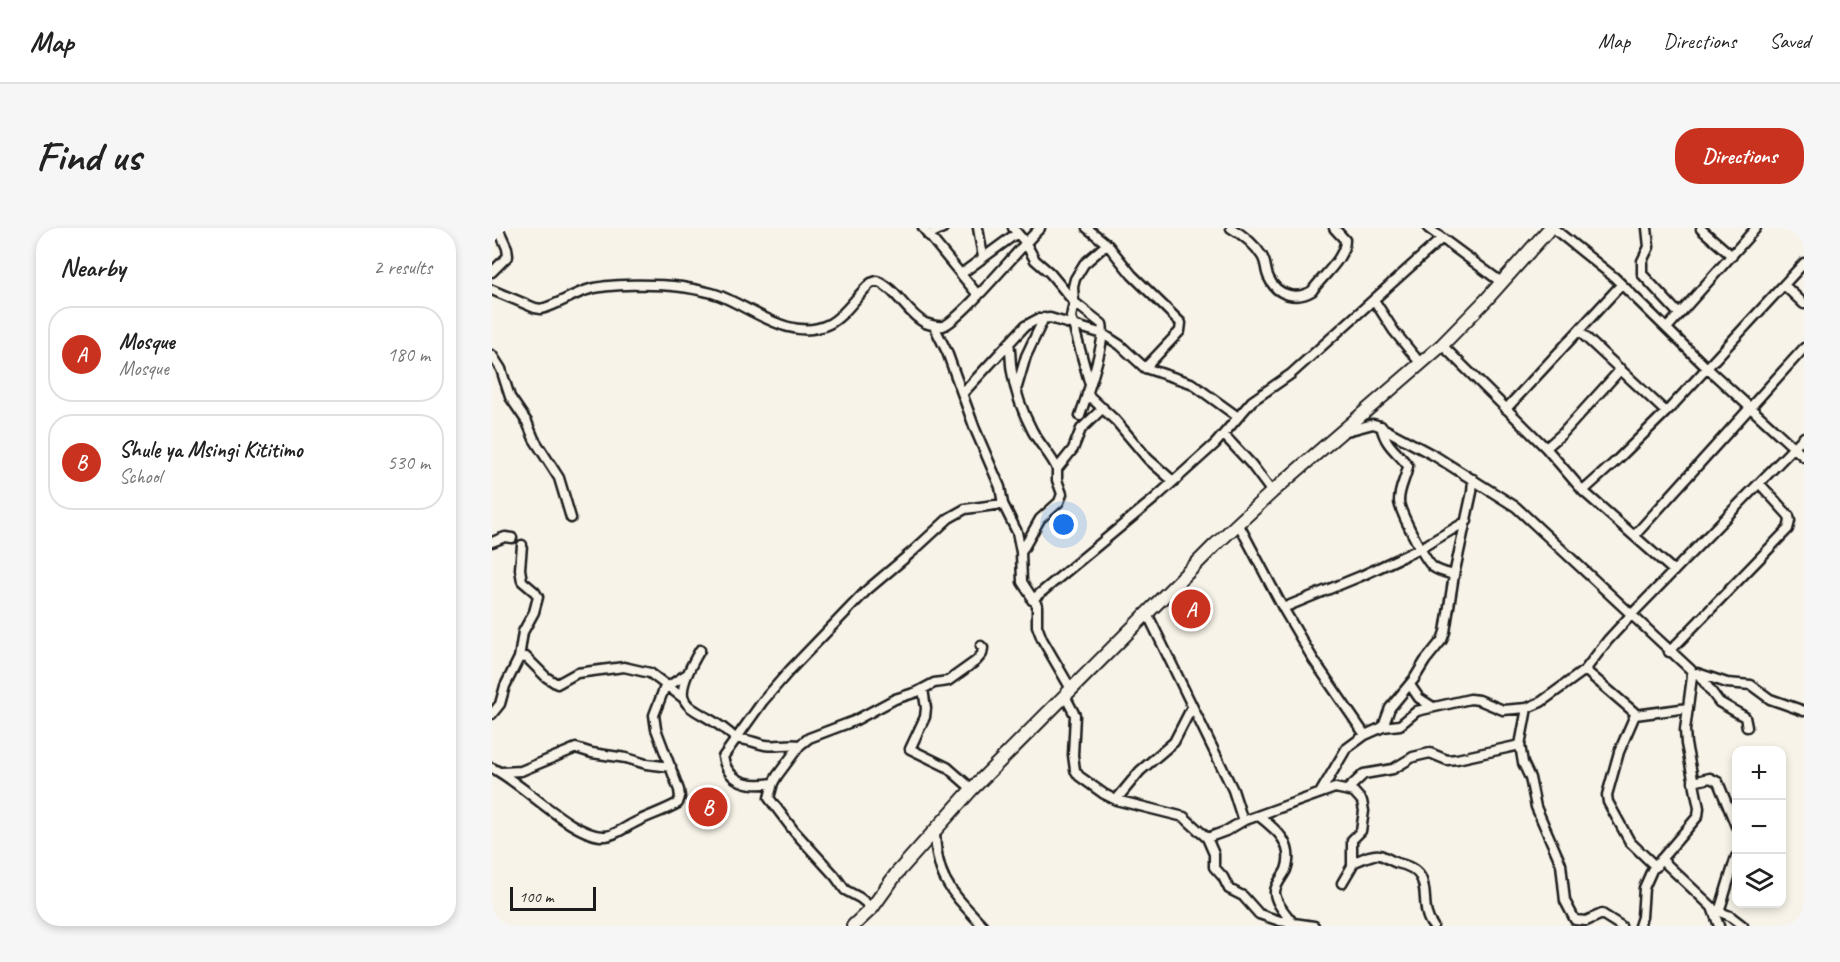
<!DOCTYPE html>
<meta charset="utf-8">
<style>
:root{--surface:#fff;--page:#f6f6f6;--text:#222;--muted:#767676;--line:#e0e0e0;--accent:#c8321e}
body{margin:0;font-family:Caveat,sans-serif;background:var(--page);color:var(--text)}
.controls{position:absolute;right:18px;bottom:18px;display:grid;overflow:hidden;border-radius:12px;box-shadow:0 3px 9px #0003}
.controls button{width:54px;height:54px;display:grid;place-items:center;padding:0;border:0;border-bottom:2px solid var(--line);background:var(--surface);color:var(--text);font:30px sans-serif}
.scale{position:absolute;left:18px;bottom:15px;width:86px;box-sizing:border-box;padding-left:6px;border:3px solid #1c1c1c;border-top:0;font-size:16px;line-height:21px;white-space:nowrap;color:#1c1c1c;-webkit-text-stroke:4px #f7f3e8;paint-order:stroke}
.you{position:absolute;left:572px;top:297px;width:21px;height:21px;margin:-15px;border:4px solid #fff;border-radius:50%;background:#1a73e8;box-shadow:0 0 0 9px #1a73e833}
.badge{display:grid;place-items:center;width:39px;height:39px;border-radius:50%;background:var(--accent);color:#fff;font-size:20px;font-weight:700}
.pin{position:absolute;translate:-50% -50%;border:3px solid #fff;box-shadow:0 2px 6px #0006}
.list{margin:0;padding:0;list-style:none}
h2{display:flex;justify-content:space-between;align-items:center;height:78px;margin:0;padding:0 24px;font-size:26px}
h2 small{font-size:20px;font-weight:400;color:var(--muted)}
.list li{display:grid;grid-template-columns:39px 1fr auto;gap:18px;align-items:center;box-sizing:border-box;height:96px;margin:0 12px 12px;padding:0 12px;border:2px solid var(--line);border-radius:24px}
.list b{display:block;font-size:22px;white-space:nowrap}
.list p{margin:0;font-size:20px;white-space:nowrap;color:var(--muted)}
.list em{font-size:20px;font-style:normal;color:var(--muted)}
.icon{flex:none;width:33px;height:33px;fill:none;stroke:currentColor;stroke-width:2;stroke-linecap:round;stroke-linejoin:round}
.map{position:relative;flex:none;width:1312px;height:698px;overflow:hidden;border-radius:24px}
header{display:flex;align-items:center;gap:36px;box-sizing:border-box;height:84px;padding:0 30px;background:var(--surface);border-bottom:2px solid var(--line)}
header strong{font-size:28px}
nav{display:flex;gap:33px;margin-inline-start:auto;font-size:21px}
.intro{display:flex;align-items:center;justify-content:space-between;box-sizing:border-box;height:144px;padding:0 36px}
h1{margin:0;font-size:42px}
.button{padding:15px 27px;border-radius:24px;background:var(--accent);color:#fff;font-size:21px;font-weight:700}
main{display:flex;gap:36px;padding:0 36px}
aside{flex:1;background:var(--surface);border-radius:24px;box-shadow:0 3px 9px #0003}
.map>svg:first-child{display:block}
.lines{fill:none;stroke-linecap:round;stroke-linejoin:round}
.minor-casing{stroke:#1c1c1c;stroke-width:13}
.highway-casing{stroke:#1c1c1c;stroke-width:16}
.minor{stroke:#f7f3e8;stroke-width:8}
.highway{stroke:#f7f3e8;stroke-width:12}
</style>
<header>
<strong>Map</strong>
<nav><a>Map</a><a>Directions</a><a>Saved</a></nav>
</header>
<div class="intro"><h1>Find us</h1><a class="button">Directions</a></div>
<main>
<aside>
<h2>Nearby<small>2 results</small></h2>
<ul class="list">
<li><span class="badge">A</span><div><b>Mosque</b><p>Mosque</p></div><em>180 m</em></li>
<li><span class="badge">B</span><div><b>Shule ya Msingi Kititimo</b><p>School</p></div><em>530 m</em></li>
</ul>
</aside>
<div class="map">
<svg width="1312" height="698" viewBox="0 0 1312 698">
<rect width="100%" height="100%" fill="#f7f3e8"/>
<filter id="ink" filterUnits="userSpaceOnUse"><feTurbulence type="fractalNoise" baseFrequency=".0167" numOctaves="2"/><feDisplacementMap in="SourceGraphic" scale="12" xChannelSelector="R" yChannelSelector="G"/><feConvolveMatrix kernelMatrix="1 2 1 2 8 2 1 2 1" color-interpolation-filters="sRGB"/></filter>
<g filter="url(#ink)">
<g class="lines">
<g class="minor-casing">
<path id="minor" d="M431,0L486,67
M486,0L491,29
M521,0L533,14L543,32L558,45L582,74L610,96C615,112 594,169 588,188
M595,0L615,16L640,47L689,95L688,103L653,140
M739,0C751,7 763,17 770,28C775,36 773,43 777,50C785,68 805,72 820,63C831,47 853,31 853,12L842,0
M936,0L1009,54
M1061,0L1122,49L1215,140L1312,229
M1155,0L1157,19L1150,33V46L1187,86
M1311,0L1312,1
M1209,1L1240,28
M436,7L451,0
M0,44L16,28L15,20L6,0
M469,46L525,5
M1292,57L1312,76
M0,62L43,80L49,81C65,77 79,67 95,62C116,55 167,56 190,59C202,61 215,63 226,67C259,79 299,115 337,96C353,88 365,67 379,55L385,53C405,61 414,85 433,95C439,97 445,99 451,98C469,92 529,18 548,0
M882,72L902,103L929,136
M442,98L455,124L483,201L508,259L511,276L525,304L529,324L530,354L545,377V398L550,411L579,461
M1175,100L1264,0
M1087,103L1174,184
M517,115C519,125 518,134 520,144C523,162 531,185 540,202C547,216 560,228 565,241
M950,117L1054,220L1091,263L1182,343
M0,127L9,141L18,169L35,194L42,211L67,250L79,290
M598,157L579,89L582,74L581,59L583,51L592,36L615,16
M525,159L534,128L552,90
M471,165L533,98L546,91L558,90L611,106L628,117L653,140L699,155L746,189
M595,166L624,193L656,231L681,253
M1014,181L1129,57
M889,198C894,219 904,222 916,238C914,250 907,260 907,273C907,282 933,333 941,339C946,343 955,345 962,347
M851,204L881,196L885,197L943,228L1024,279L1199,442L1200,449L1193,502L1194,516L1207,580L1206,588L1160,642L1152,660L1150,689L1147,698
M732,207L759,236L780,264
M1054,220L1071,205L1129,141
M1091,263L1123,234L1178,180L1312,35
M746,295L791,380L821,431L873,507
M1143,307L1312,120
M0,314L13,309L20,310
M530,323L548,291L567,274L570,266L565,252V241L581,221L589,201L611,180
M540,372L662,271L723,216L760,173L799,146L949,11
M791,380L869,348L929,320L975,293
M655,385L741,562L751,593
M208,422C168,490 205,472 244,511C255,510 262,515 273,517C284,519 296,515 308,517
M1177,424L1296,301L1298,293L1297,288L1268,256
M27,430L34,429L54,449L65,456L85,445L132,439L158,445L190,469
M1093,442L1142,484L1143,487L1127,524L1115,567L1116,574L1138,614L1164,639
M1205,445L1235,455L1259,457L1278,471L1312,483
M1207,447L1227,474L1253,489L1255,499
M918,457L927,470L941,479
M431,461L434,480L433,489L418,521L455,539L480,561
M573,468L583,487L581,527L583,542L587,548L612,566L624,572L692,589L715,610L734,603L751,593L843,560L862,564L870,573L872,583L869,603L860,612V638L850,655
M1035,480L1028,517L1031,535L1038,550L1044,579L1069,636L1073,673L1083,692L1094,693L1110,686L1129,698
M0,486L8,476L13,458L27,430L31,404L42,384L46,369L43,364L30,353L28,341L30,317
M1143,487L1196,480
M891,499L898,480L922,451L933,433L950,412L953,404L962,347L980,264L981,251
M0,540C30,554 82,611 114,608C124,607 135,598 144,594C158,587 172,583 186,575L188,569L187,562L164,501L162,487L172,461L195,446
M9,544L29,543L84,520L100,525L134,530L154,536L179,539
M1201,554L1218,550L1226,554L1244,598
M281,555C258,559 236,555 231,529L271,473L298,442L375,362L420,324L457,290L473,281L511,276
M856,561L872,546L901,541L921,529L938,525L955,532L965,531L1028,517
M828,565L854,521L873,507L891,499L908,497L925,483L978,471L987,472L1011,482L1035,480L1049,474L1093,442L1116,412L1140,386L1312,209
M624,572L648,543L682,514L700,479
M767,588C785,602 803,617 794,642C791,648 784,656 783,663C782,674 795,687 801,695
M443,603C444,652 460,664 491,698
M715,610L722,626V639L731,649L737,661L751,668L767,686L788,693L822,698
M1169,631L1220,679L1227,698
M861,635C868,632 880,625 888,627C894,629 899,633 905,635C948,644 923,677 941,698
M380,680L368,670L353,662L343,648L302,603L277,570L281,555L285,548L308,517L317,510L362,493L403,471L425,464L442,455L456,453L484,433L490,426L491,420L489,418
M1223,682L1238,688L1251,698
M1227,684L1244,629"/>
</g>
<g class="highway-casing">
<path id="highway" d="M361,698L380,680L405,645L480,561L722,318L780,264L950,117L994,72L1058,0"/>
</g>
<use href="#minor" class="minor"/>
<use href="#highway" class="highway"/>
</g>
</g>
</svg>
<div class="controls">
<button>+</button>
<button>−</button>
<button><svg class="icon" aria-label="layers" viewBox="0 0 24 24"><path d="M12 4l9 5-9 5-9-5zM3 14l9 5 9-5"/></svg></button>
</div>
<div class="scale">100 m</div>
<div class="you"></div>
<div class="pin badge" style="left:699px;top:381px">A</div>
<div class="pin badge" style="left:216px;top:579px">B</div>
</div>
</main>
